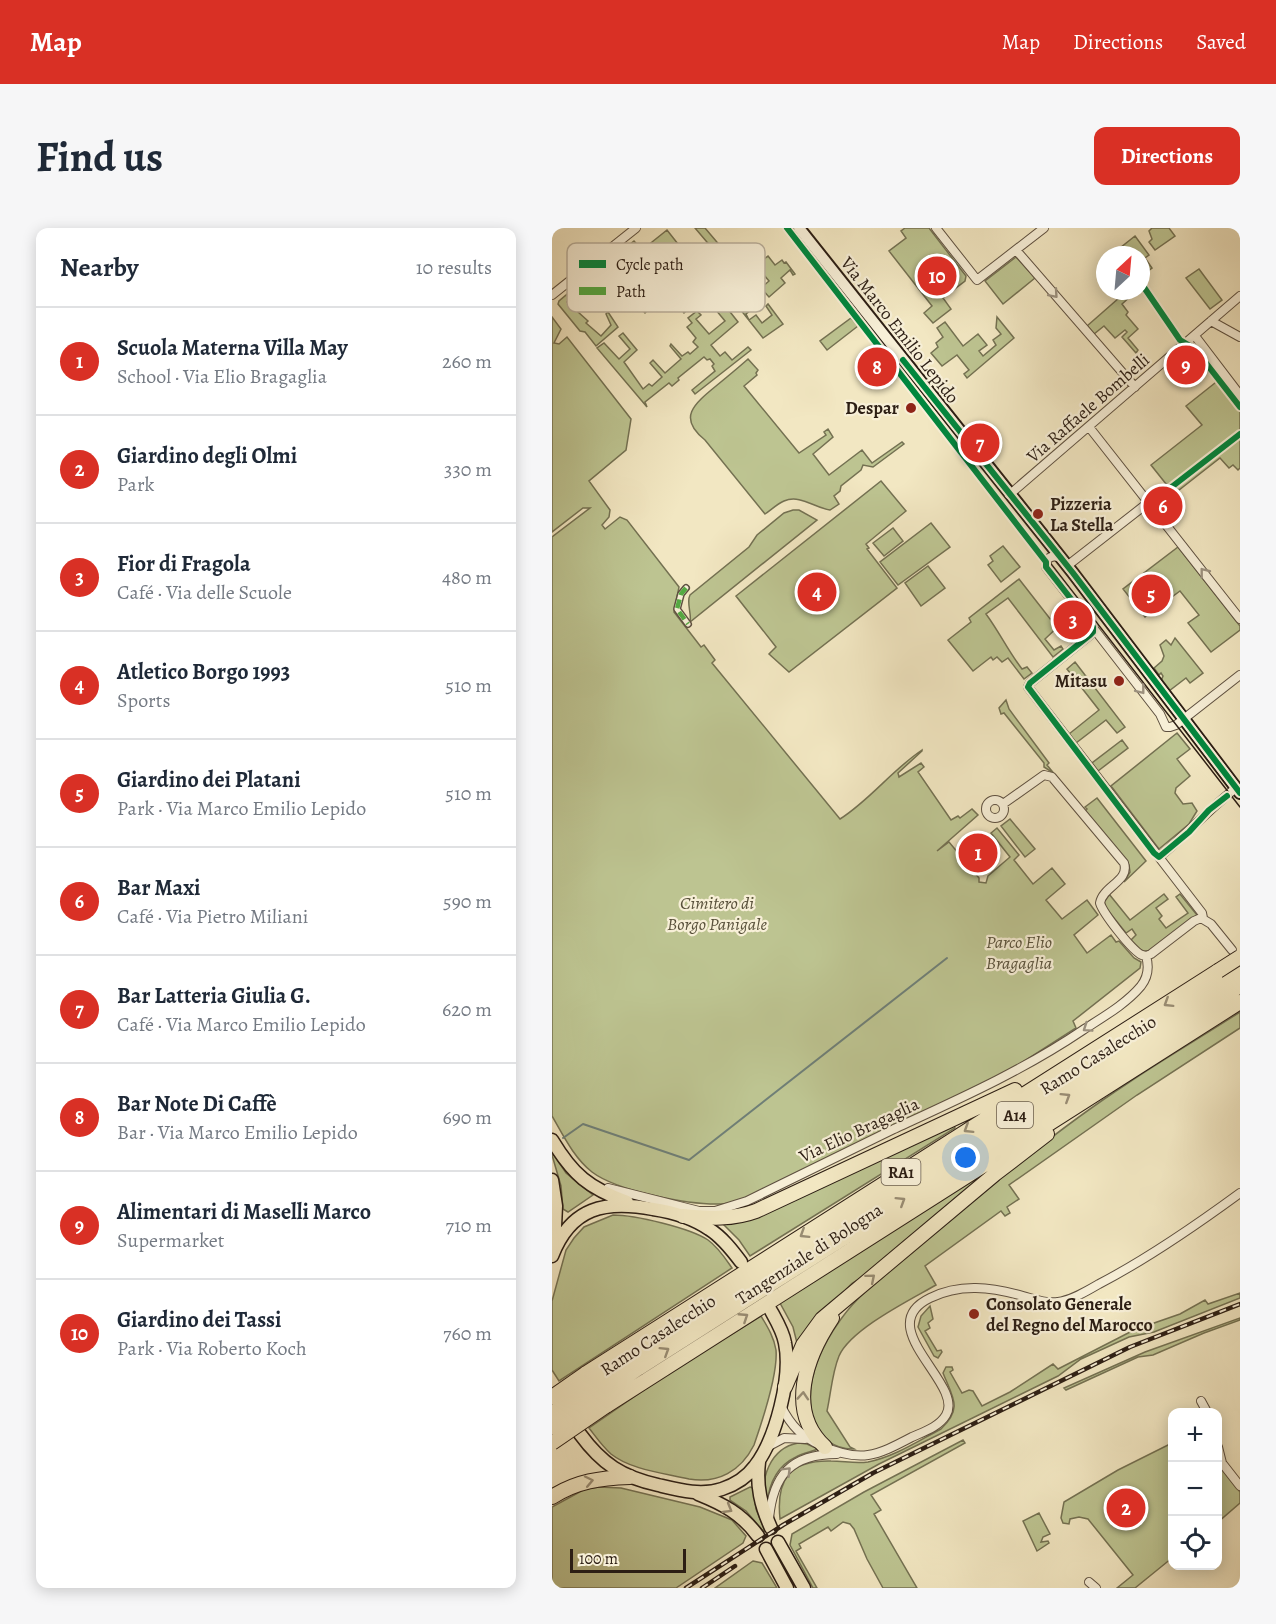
<!DOCTYPE html>
<meta charset="utf-8">
<style>
:root{--surface:#fff;--page:#f6f6f7;--text:#1f2937;--muted:#747a83;--line:#e0e1e3;--accent:#d93025}
body{margin:0;font-family:Alegreya,serif;background:var(--page);color:var(--text)}
.controls{position:absolute;right:18px;bottom:18px;display:grid;overflow:hidden;border-radius:12px;box-shadow:0 3px 15px #0003}
.controls button{width:54px;height:54px;display:grid;place-items:center;padding:0;border:0;border-bottom:2px solid var(--line);background:var(--surface);color:var(--text);font:30px sans-serif}
.compass{position:absolute;left:544px;top:18px;width:54px;height:54px;border-radius:50%;background:var(--surface);box-shadow:0 3px 15px #0003;rotate:26deg}
.scale{position:absolute;left:18px;bottom:15px;width:116px;box-sizing:border-box;padding-left:6px;border:3px solid #2c1e14;border-top:0;font-size:16px;line-height:21px;white-space:nowrap;color:#2c1e14;-webkit-text-stroke:4px #f7efd7;paint-order:stroke}
.you{position:absolute;left:414px;top:930px;width:21px;height:21px;margin:-15px;border:4px solid #fff;border-radius:50%;background:#1a73e8;box-shadow:0 0 0 9px #1a73e833}
.badge{display:grid;place-items:center;width:39px;height:39px;border-radius:50%;background:var(--accent);color:#fff;font-size:20px;font-weight:700}
.pin{position:absolute;translate:-50% -50%;border:3px solid #fff;box-shadow:0 2px 6px #0006}
.list{margin:0;padding:0;list-style:none}
h2{display:flex;justify-content:space-between;align-items:center;height:78px;margin:0;padding:0 24px;font-size:26px}
h2 small{font-size:20px;font-weight:400;color:var(--muted)}
.list li{display:grid;grid-template-columns:39px 1fr auto;gap:18px;align-items:center;box-sizing:border-box;height:108px;padding:0 24px;border-top:2px solid var(--line)}
.list b{display:block;font-size:22px;white-space:nowrap}
.list p{margin:0;font-size:20px;white-space:nowrap;color:var(--muted)}
.list em{font-size:20px;font-style:normal;color:var(--muted)}
.icon{flex:none;width:33px;height:33px;fill:none;stroke:currentColor;stroke-width:2;stroke-linecap:round;stroke-linejoin:round}
.map{position:relative;flex:none;width:688px;height:1360px;overflow:hidden;border-radius:12px}
header{display:flex;align-items:center;gap:36px;box-sizing:border-box;height:84px;padding:0 30px;background:var(--accent);color:#fff}
header strong{font-size:28px}
nav{display:flex;gap:33px;margin-inline-start:auto;font-size:21px}
.intro{display:flex;align-items:center;justify-content:space-between;box-sizing:border-box;height:144px;padding:0 36px}
h1{margin:0;font-size:42px}
.button{padding:15px 27px;border-radius:12px;background:var(--accent);color:#fff;font-size:21px;font-weight:700}
main{display:flex;gap:36px;padding:0 36px}
aside{flex:1;background:var(--surface);border-radius:12px;box-shadow:0 3px 15px #0003}
.map>svg:first-child{display:block}
.green{fill:#bdc491;stroke:#747152;stroke-width:1.5}
.lines{fill:none;stroke-linecap:round;stroke-linejoin:round}
.stream{stroke:#6f7f77;stroke-width:2}
.pedestrian-casing{stroke:#5e5040;stroke-width:8}
.minor-casing{stroke:#5e5040;stroke-width:10}
.secondary-casing{stroke:#2c1e14;stroke-width:14}
.primary-casing{stroke:#2c1e14;stroke-width:15}
.motorway-casing{stroke:#2c1e14;stroke-width:16}
.pedestrian{stroke:#f7efd7;stroke-width:5}
.minor{stroke:#f7efd7;stroke-width:8}
.secondary{stroke:#f7efd7;stroke-width:10}
.primary{stroke:#f2e7c2;stroke-width:12}
.motorway{stroke:#f2e7c2;stroke-width:14}
.tram{stroke:#2c1e14;stroke-width:1.5}
.rail-casing{stroke:#2c1e14;stroke-width:4.5}
.rail{stroke:#f7efd7;stroke-width:2;stroke-dasharray:7;stroke-linecap:butt}
.motorway-bridge-casing{stroke:#2c1e14;stroke-width:16;stroke-linecap:butt}
.motorway-bridge{stroke:#f2e7c2;stroke-width:14}
.quiet{stroke:#54aa42;stroke-width:4.5;stroke-dasharray:9 4.5;stroke-linecap:butt}
.cycleway-casing{stroke:#f7efd7;stroke-width:10}
.cycleway{stroke:#00873e;stroke-width:6}
.oneway{stroke:#9c917f}
.oneway2{stroke:#998d74}
.poi-dot{fill:#8f2418;stroke:#f7efd7;stroke-width:2}
.labels{text-anchor:middle;stroke-width:4.5;stroke-linejoin:round;paint-order:stroke}
.shield{fill:#f7efd7;stroke:#695d4e;stroke-width:1.5}
.shield-label{font-size:16px;font-weight:bold;fill:#2c1e14}
.street-label{font-size:18px;fill:#2c1e14;stroke:#f7efd7}
.poi-label{font-size:18px;font-weight:bold;fill:#2c1e14;stroke:#f7efd7;text-anchor:end}
.park-label{font-size:18px;font-style:italic;fill:#58503a;stroke:#f7efd7}
.key{fill:#f7efd7;stroke:#bab09c;stroke-width:1.5}
.key-label{font-size:16px;fill:#2c1e14}
</style>
<header>
<strong>Map</strong>
<nav><a>Map</a><a>Directions</a><a>Saved</a></nav>
</header>
<div class="intro"><h1>Find us</h1><a class="button">Directions</a></div>
<main>
<aside>
<h2>Nearby<small>10 results</small></h2>
<ul class="list">
<li><span class="badge">1</span><div><b>Scuola Materna Villa May</b><p>School · Via Elio Bragaglia</p></div><em>260 m</em></li>
<li><span class="badge">2</span><div><b>Giardino degli Olmi</b><p>Park</p></div><em>330 m</em></li>
<li><span class="badge">3</span><div><b>Fior di Fragola</b><p>Café · Via delle Scuole</p></div><em>480 m</em></li>
<li><span class="badge">4</span><div><b>Atletico Borgo 1993</b><p>Sports</p></div><em>510 m</em></li>
<li><span class="badge">5</span><div><b>Giardino dei Platani</b><p>Park · Via Marco Emilio Lepido</p></div><em>510 m</em></li>
<li><span class="badge">6</span><div><b>Bar Maxi</b><p>Café · Via Pietro Miliani</p></div><em>590 m</em></li>
<li><span class="badge">7</span><div><b>Bar Latteria Giulia G.</b><p>Café · Via Marco Emilio Lepido</p></div><em>620 m</em></li>
<li><span class="badge">8</span><div><b>Bar Note Di Caffè</b><p>Bar · Via Marco Emilio Lepido</p></div><em>690 m</em></li>
<li><span class="badge">9</span><div><b>Alimentari di Maselli Marco</b><p>Supermarket</p></div><em>710 m</em></li>
<li><span class="badge">10</span><div><b>Giardino dei Tassi</b><p>Park · Via Roberto Koch</p></div><em>760 m</em></li>
</ul>
</aside>
<div class="map">
<svg width="688" height="1360" viewBox="0 0 688 1360">
<rect width="100%" height="100%" fill="#f2e7c2"/>
<filter id="stains"><feTurbulence type="fractalNoise" baseFrequency=".00333" numOctaves="4"/><feColorMatrix values="0 0 0 0 .2 0 0 0 0 .09 0 0 0 0 .02 0 0 0 .5 -.17"/></filter>
<radialGradient id="worn" r=".72"><stop offset=".6" stop-color="#630" stop-opacity="0"/><stop offset="1" stop-color="#630" stop-opacity=".3"/></radialGradient>
<path class="green" d="M143,0H153L175,26L181,21L193,37L158,62L132,85L114,62L107,67L103,62L89,74L96,82L93,85L79,69L95,56L90,50L94,46C89,28 80,31 67,25L82,13L90,22L115,2L126,16L124,18L122,16L110,29L123,44L120,47L132,60L135,58L136,59L151,56L152,57L156,54L161,59L175,47L177,40Z
M353,0H377L414,48L413,53L391,70L399,81L381,95L372,85L380,78L337,23L354,10L349,3Z
M600,0H617L623,8L603,22L597,14L600,11L597,3Z
M583,8L597,27L593,30L600,40L589,48V27H570L567,23L568,20Z
M216,28L223,37L230,32L232,35L234,34L243,46L241,47L238,42L229,50L233,55L217,69L209,60L217,53L206,40L185,58L195,70L203,64L212,72L194,86L197,92L204,87L210,95L220,87L214,78L216,76L231,96L211,110L173,62Z
M464,29L483,50L451,76L433,53Z
M647,41L670,72L658,81L634,50Z
M20,62L28,70L26,72L21,68L15,74L36,93L34,95L49,108L59,97L54,86L56,84L66,99L44,118L33,104L28,103L6,76L7,73Z
M575,63L580,67L570,76L576,84L574,87L586,101L576,110L586,122L584,125L570,109L575,104L573,102L563,110L552,98L542,106L535,98Z
M171,75L186,94L159,117L168,128L173,124L180,132L196,119L199,122L143,166L140,162L163,143L160,138L162,136L158,131L155,132L152,129L126,150L127,152L120,158L117,155L93,174L95,179L45,120L52,115L67,131L78,121L67,108L71,105L85,122L72,134L91,161L97,156L100,158L110,149L98,135L101,132L113,145L129,131L118,118L119,116L130,128L136,124L138,126L146,119L141,114L144,110L135,99L140,95L136,90L145,83L149,87L144,91L157,106L173,93L163,81Z
M0,89L9,101L2,115L7,116L15,109L79,191L74,222L37,253L58,282L57,289L50,297L53,301L68,289L75,292L127,359L122,384L149,419L152,417L163,432L160,435L288,591C318,572 340,542 370,522V523L346,545L347,549L369,535L372,539L366,544L399,592L406,588L408,590L420,581L426,587L385,623L397,614L427,650V654L434,655L436,648L458,629L439,605L445,600L467,627L462,632L481,656L500,640L513,656L494,672L510,691L535,672L546,687L522,707L535,725L559,707L564,714L567,713L582,730L589,734L588,740L521,793L524,800L457,843L196,970C187,972 178,976 169,976C137,977 65,963 40,944C22,930 11,907 0,888V309L38,280H31L0,304Z
M445,89L462,110L415,150L412,146L417,142L405,127L390,138L379,125L386,119L384,115L391,109L385,100L393,94L411,118L426,106L435,117L427,123L431,128L444,117L441,112L449,106L444,100Z
M299,90L306,98L275,122L268,113Z
M196,131L206,142L204,145L205,147L192,158L247,225L274,207L272,204L276,201L281,209L261,226L277,247L310,222L320,235L350,214L352,216L321,239L311,237L309,242L289,258L288,263L282,268L287,276L278,282C263,280 248,266 232,273C225,276 219,282 213,286L153,212C125,190 142,176 164,158C175,149 186,140 196,131Z
M668,151L688,176V240L686,242L681,237L677,240L668,230L622,266L599,237L650,197L634,178Z
M329,253L354,283L314,316L317,320L315,321L345,360L237,444L217,426L224,419L184,368Z
M241,282H247L265,292L138,394C140,386 134,374 138,367L197,319L205,307L232,285Z
M379,295L398,319L346,357L328,334Z
M341,300L351,313L332,328L321,315Z
M451,318L468,339L449,354L436,337L441,333L438,328Z
M626,319L688,398V402L659,424L636,395L647,387L628,363L593,389L571,361Z
M376,338L393,360L369,378L353,355Z
M467,351L499,392L505,388L510,395L493,411L502,422L509,418L511,421L501,429L456,370L434,386C448,405 456,423 470,441L475,439L480,445L472,451L456,430L450,434L445,429L441,432L439,429L421,443L396,412L419,394L417,390Z
M623,410L651,445L638,455L634,450L617,463L609,453L611,448L609,445L607,447L602,440L610,433L612,428L608,417L614,412L619,417Z
M523,434L573,499L565,505L554,492L524,515L517,506L547,482L515,441Z
M454,472L457,481L497,535L495,537L530,580L500,544L492,539V535L452,485L449,486L447,480Z
M625,505L638,521L625,531L638,548L624,560L623,565L631,576L640,575L645,583L637,596L607,621L559,558Z
M570,512L576,520L546,543L540,535Z
M545,570L594,633L572,654L578,644L577,637L533,583L535,581L533,579Z
M458,591L483,621L473,629L449,598Z
M557,666L578,692L612,666L616,671L604,680L610,688L607,691L614,700L636,685L624,669L628,666L645,687L600,721L597,723H590L579,712L584,707L580,701L574,705L554,680L552,673Z
M688,784V800L585,867L457,957L467,971L455,979L458,985L453,988L449,983L373,1038L384,1057C358,1072 299,1101 287,1128C280,1145 279,1165 275,1183L298,1219L302,1221C285,1222 265,1210 261,1192C252,1156 268,1120 289,1091C311,1060 344,1039 372,1014C438,958 504,902 576,855C613,830 651,808 688,784Z
M402,897L403,900L198,1028L187,1012L172,997Z
M0,927H2L14,945L41,967L16,984L11,981L9,958Z
M444,937L311,1050C301,1052 295,1059 290,1068L245,1115L241,1099L228,1075Z
M61,987C83,987 138,1000 156,1012C166,1019 173,1030 180,1040L7,1153L0,1142V1073L14,1022L22,1010L32,999Z
M688,1065V1070L602,1104L577,1109L529,1131L506,1148L327,1236L228,1291C224,1252 237,1232 279,1233C292,1233 303,1236 316,1234C342,1229 366,1213 389,1201C411,1180 401,1170 391,1145L394,1139H400L401,1142L398,1144L410,1165L417,1162L421,1163L430,1178L458,1164L501,1136L506,1141L582,1102L628,1086L653,1072L656,1076Z
M378,1078L381,1091L376,1095L378,1100L373,1103L385,1123L389,1122L390,1124L386,1130L382,1128L366,1099L369,1088Z
M209,1088C215,1098 222,1109 224,1122C226,1145 210,1194 202,1217C189,1243 166,1256 137,1251C112,1245 79,1242 59,1226C50,1218 44,1209 37,1200L118,1144Z
M688,1090V1092L652,1105L601,1127L586,1129L514,1162L512,1160L593,1124Z
M411,1212L413,1215L319,1267L329,1282L322,1286L365,1360H331L315,1331L302,1301L298,1296L291,1294L279,1303L276,1299L247,1316L249,1320L244,1323L265,1360H261L238,1317L240,1306L312,1264Z
M246,1215L255,1216L266,1221C259,1224 251,1225 244,1229C225,1238 217,1256 215,1276C206,1251 219,1220 246,1215Z
M620,1215V1330L583,1360H565L581,1347L536,1291L527,1289L518,1291L517,1296L511,1295L509,1290L512,1274L566,1242Z
M666,1233L688,1264V1275L666,1294Z
M47,1259L69,1260L148,1279L180,1292L194,1308L191,1315L124,1360H0V1279L33,1261Z
M198,1259L201,1260L204,1281L213,1303L212,1304L194,1283L178,1272V1269Z
M487,1285L498,1306L491,1309L489,1314L496,1313L497,1315L485,1323L471,1293Z
M201,1333L210,1335L225,1360H163Z"/>
<g class="lines">
<path class="stream" d="M11,910L31,896L137,932L395,730"/>
<g class="pedestrian-casing">
<path id="pedestrian" d="M134,360L129,366L125,381L136,396"/>
</g>
<g class="minor-casing">
<path id="minor" d="M384,0L425,52L492,0
M464,22L583,159
M0,67L84,0
M659,93L688,109
M643,108L688,167
M537,199L688,391
M457,267L688,68
M508,330C502,327 497,328 494,334V339L608,486L614,499H618L624,497L688,447
M515,338L597,274
M541,399V404L538,407L478,455L476,459L650,685L651,690
M434 581a9 9 0 1 1 18 0a9 9 0 1 1-18 0Z
M451,576L492,547L500,549L572,635C578,653 551,658 548,675C551,685 580,723 590,727C594,728 595,728 599,726L642,693L649,690L659,696L680,722
M607,629C634,607 657,581 684,560
M56,960L147,983H163L195,973C244,949 293,925 342,901C407,871 472,842 531,802C551,789 574,776 589,758C596,749 597,738 594,728
M649,1173L655,1184
M229,1178C239,1198 250,1209 270,1218C309,1235 324,1228 360,1209C371,1204 387,1199 394,1187C413,1156 318,1099 378,1070C408,1055 439,1059 471,1068C482,1071 494,1076 506,1074C520,1072 535,1063 547,1056C597,1030 643,998 688,965
M217,1218L232,1210L253,1211
M666,1219L670,1235L688,1258
M217,1291C221,1247 239,1226 285,1226
M537,1354L544,1360"/>
</g>
<g class="secondary-casing">
<path id="secondary" d="M247,0L521,345L688,565"/>
</g>
<g class="primary-casing">
<path id="primary" d="M0,912C21,947 37,960 75,974
M0,952L4,978L2,1019
M0,1028C19,979 53,972 101,981C121,984 141,990 157,1001C170,1009 180,1022 189,1034
M28,1206C50,1236 70,1249 106,1257C127,1262 149,1268 170,1261C182,1257 195,1249 203,1238C224,1211 240,1148 233,1115C231,1103 224,1092 218,1081
M207,1234C204,1258 209,1278 219,1300
M146,1266C171,1276 190,1286 206,1308
M226,1314L252,1360
M214,1321L235,1360"/>
</g>
<g class="motorway-casing">
<path id="motorway" d="M131,988C157,990 180,992 204,983L463,862
M33,1146L666,743
M40,1157L688,744
M233,1159L251,1117L270,1091L443,946L495,906
M47,1167L87,1140L688,758
M54,1178L688,774
M273,1219C234,1183 254,1129 280,1090
M0,1269C25,1253 48,1250 78,1249"/>
</g>
<use href="#pedestrian" class="pedestrian"/>
<use href="#minor" class="minor"/>
<use href="#secondary" class="secondary"/>
<use href="#primary" class="primary"/>
<use href="#motorway" class="motorway"/>
<path class="tram" d="M238,0L688,579"/>
<g class="rail-casing">
<path id="rail" d="M134,1360L231,1297L321,1245L578,1119L688,1076
M150,1360L183,1338"/>
</g>
<use href="#rail" class="rail"/>
<g class="motorway-bridge-casing">
<path id="motorway-bridge" d="M666,743L688,729
M0,1169L33,1146
M0,1185L40,1157
M0,1199L47,1167
M0,1215L54,1178"/>
</g>
<use href="#motorway-bridge" class="motorway-bridge"/>
<path class="quiet" d="M134,360L129,366L125,381L136,396"/>
<g class="cycleway-casing">
<path id="cycleway" d="M235,0L494,334V339L541,399V404L538,407L478,455L476,459L602,625L607,629L637,604L657,582L675,568
M589,55L628,112L643,121L688,179
M351,132L521,345L688,565
M611,263L617,261L688,206"/>
</g>
<use href="#cycleway" class="cycleway"/>
</g>
<defs><path id="oneway-chevron" d="M-2-3.5L2.5 0L-2 3.5" fill="none" stroke-width="1.6" stroke-linecap="round" stroke-linejoin="round" transform="scale(1.5)"/></defs>
<g class="oneway">
<use href="#oneway-chevron" transform="translate(502 66) rotate(49)"/>
<use href="#oneway-chevron" transform="translate(652 344) rotate(-128)"/>
<use href="#oneway-chevron" transform="translate(589 462) rotate(52)"/>
<use href="#oneway-chevron" transform="translate(535 800) rotate(146)"/>
<use href="#oneway-chevron" transform="translate(235 1243) rotate(-45)"/>
</g>
<g class="oneway2">
<use href="#oneway-chevron" transform="translate(616 775) rotate(148)"/>
<use href="#oneway-chevron" transform="translate(514 869) rotate(-32)"/>
<use href="#oneway-chevron" transform="translate(416 901) rotate(148)"/>
<use href="#oneway-chevron" transform="translate(349 973) rotate(-32)"/>
<use href="#oneway-chevron" transform="translate(252 1006) rotate(148)"/>
<use href="#oneway-chevron" transform="translate(319 1050) rotate(-40)"/>
<use href="#oneway-chevron" transform="translate(192 1089) rotate(-33)"/>
<use href="#oneway-chevron" transform="translate(113 1123) rotate(-32)"/>
<use href="#oneway-chevron" transform="translate(251 1168) rotate(-86)"/>
<use href="#oneway-chevron" transform="translate(37 1253) rotate(-12)"/>
<use href="#oneway-chevron" transform="translate(176 1281) rotate(30)"/>
</g>
<g class="poi-dot">
<circle cx="359" cy="180" r="6"/>
<circle cx="486" cy="286" r="6"/>
<circle cx="567" cy="453" r="6"/>
<circle cx="422" cy="1086" r="6"/>
</g>
<g class="labels">
<g class="shield">
<rect x="445" y="874" width="36" height="26" rx="4.5"/>
<rect x="329.5" y="931" width="39" height="26" rx="4.5"/>
</g>
<g class="shield-label">
<text x="463" y="893">A14</text>
<text x="349" y="950">RA1</text>
</g>
<g class="street-label">
<text transform="translate(348 102) rotate(52)" y="6">Via Marco Emilio Lepido</text>
<text transform="translate(536 180) rotate(-41)" y="6">Via Raffaele Bombelli</text>
<text transform="translate(546 827) rotate(-32)" y="6">Ramo Casalecchio</text>
<text transform="translate(307 902) rotate(-25)" y="6">Via Elio Bragaglia</text>
<text transform="translate(257 1026) rotate(-33)" y="6">Tangenziale di Bologna</text>
<text transform="translate(106 1107) rotate(-33)" y="6">Ramo Casalecchio</text>
</g>
<g class="poi-label">
<text x="347" y="186">Despar</text>
<text x="498" y="282" text-anchor="start">Pizzeria<tspan x="498" dy="21">La Stella</tspan></text>
<text x="555" y="459">Mitasu</text>
<text x="434" y="1082" text-anchor="start">Consolato Generale<tspan x="434" dy="21">del Regno del Marocco</tspan></text>
</g>
<g class="park-label">
<text x="165" y="681">Cimitero di<tspan x="165" dy="21">Borgo Panigale</tspan></text>
<text x="467" y="720">Parco Elio<tspan x="467" dy="21">Bragaglia</tspan></text>
</g>
</g>
<rect x="15" y="15" width="198" height="69" rx="9" class="key"/>
<rect x="27" y="32" width="27" height="8" fill="#00873e"/>
<rect x="27" y="59" width="27" height="8" fill="#54aa42"/>
<g class="key-label">
<text x="64" y="42">Cycle path</text>
<text x="64" y="69">Path</text>
</g>
<rect width="100%" height="100%" filter="url(#stains)"/>
<rect width="100%" height="100%" fill="url(#worn)"/>
</svg>
<div class="controls">
<button>+</button>
<button>−</button>
<button><svg class="icon" aria-label="locate" viewBox="0 0 24 24"><circle cx="12" cy="12" r="6"/><path d="M12 2v4M12 18v4M2 12h4M18 12h4"/></svg></button>
</div>
<svg class="compass" viewBox="-18 -18 36 36"><path d="M0-13l5 13h-10z" fill="#e53935"/><path d="M0 13l5-13h-10z" fill="#747a83"/></svg>
<div class="scale">100 m</div>
<div class="you"></div>
<div class="pin badge" style="left:426px;top:625px">1</div>
<div class="pin badge" style="left:574px;top:1280px">2</div>
<div class="pin badge" style="left:521px;top:392px">3</div>
<div class="pin badge" style="left:265px;top:364px">4</div>
<div class="pin badge" style="left:599px;top:366px">5</div>
<div class="pin badge" style="left:611px;top:278px">6</div>
<div class="pin badge" style="left:428px;top:215px">7</div>
<div class="pin badge" style="left:325px;top:139px">8</div>
<div class="pin badge" style="left:634px;top:137px">9</div>
<div class="pin badge" style="left:385px;top:48px">10</div>
</div>
</main>
